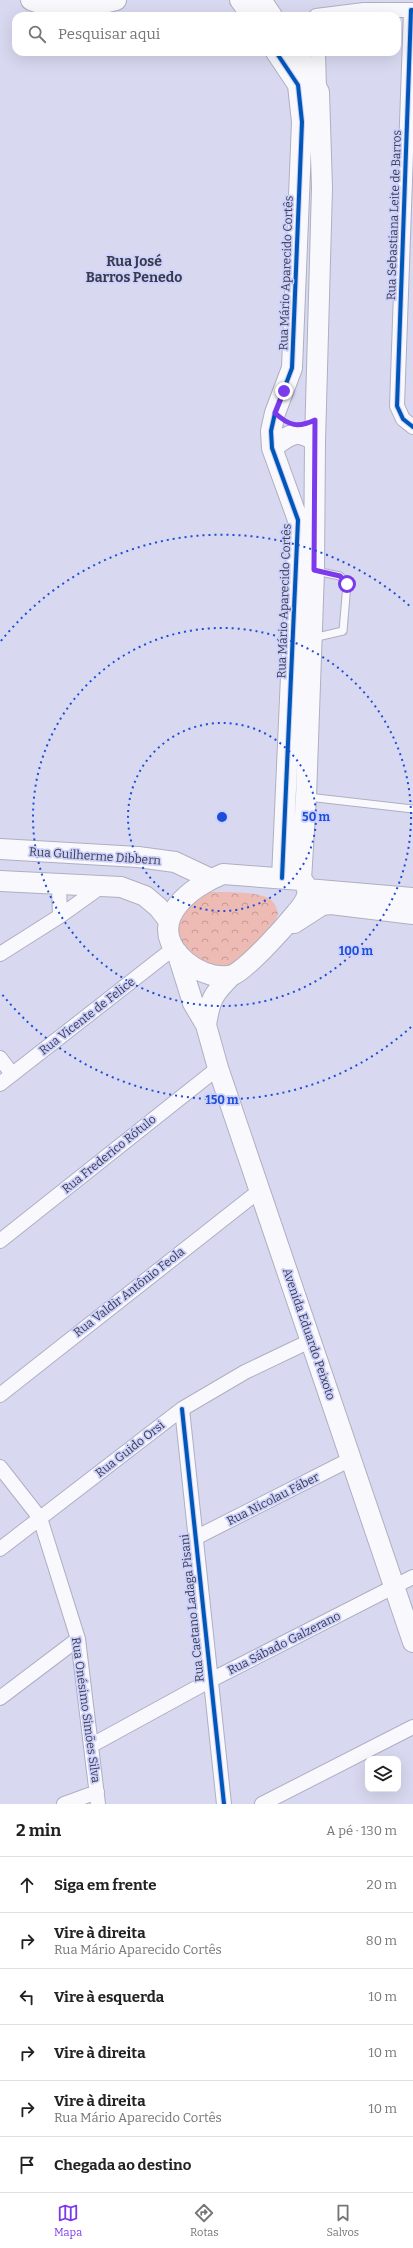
<!DOCTYPE html>
<html lang="pt">
<meta charset="utf-8">
<style>
:root{--surface:#fff;--page:#f2f2f2;--text:#222;--muted:#767676;--line:#e0e0e0;--accent:#7c3aed}
body{margin:0;font-family:Bitter,serif;background:var(--page);color:var(--text)}
.controls{position:absolute;right:12px;bottom:12px;display:grid;overflow:hidden;border-radius:8px;box-shadow:0 4px 16px #0002}
.controls button{width:36px;height:36px;display:grid;place-items:center;padding:0;border:0;border-bottom:1px solid var(--line);background:var(--surface);color:var(--text);font:20px sans-serif}
.stop{position:absolute;width:12px;height:12px;margin:-9px;border:3px solid #7c3aed;border-radius:50%;background:#fff}
.stop.end{background:#7c3aed;border-color:#fff;box-shadow:0 1px 4px #0008}
.list{margin:0;padding:0;list-style:none}
h2{display:flex;justify-content:space-between;align-items:center;height:52px;margin:0;padding:0 16px;font-size:17px}
h2 small{font-size:13px;font-weight:400;color:var(--muted)}
.list li{display:grid;grid-template-columns:26px 1fr auto;gap:12px;align-items:center;box-sizing:border-box;height:56px;padding:0 16px;border-top:1px solid var(--line)}
.list b{display:block;font-size:15px;white-space:nowrap}
.list p{margin:0;font-size:13px;white-space:nowrap;color:var(--muted)}
.list em{font-size:13px;font-style:normal;color:var(--muted)}
.icon{flex:none;width:22px;height:22px;fill:none;stroke:currentColor;stroke-width:2;stroke-linecap:round;stroke-linejoin:round}
.map{position:relative;flex:none;width:413px;height:1804px;overflow:hidden}
.search{position:absolute;background:var(--surface);box-shadow:0 4px 16px #0002;left:12px;right:12px;top:12px;height:44px;display:flex;align-items:center;gap:10px;box-sizing:border-box;padding:0 14px;border-radius:12px;color:var(--muted);font-size:15px}
.sheet{height:388px;background:var(--surface)}
nav{display:flex;justify-content:space-around;align-items:center;box-sizing:border-box;height:56px;border-top:1px solid var(--line);background:var(--surface);font-size:11px;color:var(--muted)}
nav a{display:grid;justify-items:center;gap:2px}
nav .on{color:var(--accent)}
.map>svg:first-child{display:block}
.park{fill:url(#park-crowns)}
.lines{fill:none;stroke-linecap:round;stroke-linejoin:round}
.lane-casing{stroke:#aeafc1;stroke-width:9}
.street-casing{stroke:#aeafc1;stroke-width:16}
.secondary-casing{stroke:#aeafc1;stroke-width:22}
.lane{stroke:#f9f9fd;stroke-width:7}
.street{stroke:#f9f9fd;stroke-width:14}
.secondary{stroke:#f9f9fd;stroke-width:20}
.cycleway-casing{stroke:#cdd1fb;stroke-width:6}
.cycleway{stroke:#0057b8;stroke-width:4}
.route{stroke:#7c3aed;stroke-width:5}
.ring{fill:none;stroke:#1d4ed8;stroke-width:2;stroke-dasharray:2 4}
.labels{text-anchor:middle;stroke-width:3.5;stroke-linejoin:round;paint-order:stroke}
.street-label{font-size:12px;fill:#393b4c;stroke:#cdd1fb}
.quarter-label{font-size:14px;font-weight:bold;fill:#393b4c;stroke:#cdd1fb}
.centre{fill:#1d4ed8;stroke:#cdd1fb;stroke-width:2}
.ring-label{font-size:12px;text-anchor:middle;font-weight:bold;fill:#1d4ed8;stroke:#cdd1fb;stroke-width:3.5;stroke-linejoin:round;paint-order:stroke}
</style>
<div class="map">
<svg width="413" height="1804" viewBox="0 0 413 1804">
<defs>
<pattern id="park-crowns" width="20" height="18" patternUnits="userSpaceOnUse"><rect width="20" height="18" fill="#edbbb4"/><path d="M2 6a3 3 0 1 1 6 0M12 15a3 3 0 1 1 6 0" fill="none" stroke="#c19995"/></pattern>
</defs>
<rect width="100%" height="100%" fill="#d8d9f0"/>
<path class="park" d="M207,892C221,892 259,891 270,899C275,903 276,907 278,913C275,927 265,934 255,944C248,951 239,962 229,965C206,973 174,947 179,923C182,908 196,900 207,892Z"/>
<g class="lines">
<g class="lane-casing">
<path id="lane" d="M313,638L343,631L347,584L340,576L316,571
M308,797L413,809"/>
</g>
<g class="street-casing">
<path id="street" d="M411,10L397,406L403,419L413,427
M316,16L364,10H413
M318,52L319,90
M59,885L60,916
M0,954L60,916L102,886
M0,1058L12,1074
M0,1084L174,948
M0,1241L218,1068
M0,1395L259,1191
M182,1409L224,1804
M0,1467L40,1518L78,1639L98,1804
M195,1538L351,1459
M0,1549L182,1409L245,1372L312,1340
M0,1698L78,1639
M92,1745L209,1681L413,1577
M64,1804L97,1792
M262,1804L413,1727"/>
</g>
<g class="secondary-casing">
<path id="secondary" d="M31,0L54,8H83L116,0
M240,0L252,16
M261,0L272,16
M276,52L298,85L302,122L292,368L275,413L271,431L272,448L298,520L282,878
M297,52L319,92L322,188L315,441L314,571L306,797L301,880
M272,448C289,435 296,428 315,441
M0,849L138,857L175,862L211,879
M223,874L301,880C314,890 305,903 296,913C283,929 250,966 233,975C227,977 217,976 212,975C197,971 188,965 179,955C147,919 192,886 223,874Z
M0,881L121,887L145,896L158,907L169,921
M307,889L413,898
M294,923L322,905L331,904L413,914
M177,952L193,1003L206,1025L218,1068L413,1642
M206,1025C210,999 213,994 232,975"/>
</g>
<use href="#lane" class="lane"/>
<use href="#street" class="street"/>
<use href="#secondary" class="secondary"/>
<g class="cycleway-casing">
<path id="cycleway" d="M413,10H411L397,406L403,419L413,427
M276,52L298,85L302,122L292,368L275,413L271,431L272,448L298,520L282,878
M182,1409L224,1804"/>
</g>
<use href="#cycleway" class="cycleway"/>
</g>
<g class="lines">
<path class="route" d="M284,391L275,413C289,426 298,428 315,420L314,570L340,576L347,584"/>
</g>
<g class="ring">
<circle cx="222" cy="817" r="94"/>
<circle cx="222" cy="817" r="189"/>
<path d="M411 1027A283 283 0 0 1 1 993M1 641A283 283 0 0 1 411 607"/>
</g>
<g class="labels">
<g class="street-label">
<text transform="translate(394 215) rotate(-88)" y="4">Rua Sebastiana Leite de Barros</text>
<text transform="translate(286 273) rotate(-88)" y="4">Rua Mário Aparecido Cortês</text>
<text transform="translate(284 601) rotate(-88)" y="4">Rua Mário Aparecido Cortês</text>
<text transform="translate(95 856) rotate(4)" y="4">Rua Guilherme Dibbern</text>
<text transform="translate(87 1016) rotate(-38)" y="4">Rua Vicente de Felice</text>
<text transform="translate(109 1154) rotate(-39)" y="4">Rua Frederico Rótulo</text>
<text transform="translate(129 1292) rotate(-38)" y="4">Rua Valdir Antônio Feola</text>
<text transform="translate(309 1334) rotate(71)" y="4">Avenida Eduardo Peixoto</text>
<text transform="translate(130 1449) rotate(-38)" y="4">Rua Guido Orsi</text>
<text transform="translate(273 1499) rotate(-27)" y="4">Rua Nicolau Fáber</text>
<text transform="translate(192 1608) rotate(-96)" y="4">Rua Caetano Ladaga Pisani</text>
<text transform="translate(284 1643) rotate(-27)" y="4">Rua Sábado Galzerano</text>
<text transform="translate(86 1710) rotate(82)" y="4">Rua Onésimo Simões Silva</text>
</g>
<g class="quarter-label">
<text x="134" y="266">Rua José<tspan x="134" dy="16">Barros Penedo</tspan></text>
</g>
</g>
<circle cx="222" cy="817" r="6" class="centre"/>
<g class="ring-label">
<text x="316" y="821">50 m</text>
<text x="356" y="955">100 m</text>
<text x="222" y="1104">150 m</text>
</g>
</svg>
<div class="controls">
<button><svg class="icon" aria-label="layers" viewBox="0 0 24 24"><path d="M12 4l9 5-9 5-9-5zM3 14l9 5 9-5"/></svg></button>
</div>
<div class="stop" style="left:347px;top:584px"></div>
<div class="stop end" style="left:284px;top:391px"></div>
<div class="search"><svg class="icon" aria-label="search" viewBox="0 0 24 24"><circle cx="10" cy="10" r="6"/><path d="M15 15l6 6"/></svg>Pesquisar aqui</div>
</div>
<section class="sheet">
<h2>2 min<small>A pé · 130 m</small></h2>
<ul class="list">
<li><svg class="icon" aria-label="ahead" viewBox="0 0 24 24"><path d="M12 20V5M6 11l6-6 6 6"/></svg><div><b>Siga em frente</b></div><em>20 m</em></li>
<li><svg class="icon" aria-label="right" viewBox="0 0 24 24"><path d="M7 20v-9h11M14 6l5 5-5 5"/></svg><div><b>Vire à direita</b><p>Rua Mário Aparecido Cortês</p></div><em>80 m</em></li>
<li><svg class="icon" aria-label="left" viewBox="0 0 24 24"><path d="M17 20v-9H6M10 6l-5 5 5 5"/></svg><div><b>Vire à esquerda</b></div><em>10 m</em></li>
<li><svg class="icon" aria-label="right" viewBox="0 0 24 24"><path d="M7 20v-9h11M14 6l5 5-5 5"/></svg><div><b>Vire à direita</b></div><em>10 m</em></li>
<li><svg class="icon" aria-label="right" viewBox="0 0 24 24"><path d="M7 20v-9h11M14 6l5 5-5 5"/></svg><div><b>Vire à direita</b><p>Rua Mário Aparecido Cortês</p></div><em>10 m</em></li>
<li><svg class="icon" aria-label="arrive" viewBox="0 0 24 24"><path d="M6 21V4h12l-3 4 3 4H6"/></svg><div><b>Chegada ao destino</b></div></li>
</ul>
</section>
<nav>
<a class="on"><svg class="icon" aria-label="map" viewBox="0 0 24 24"><path d="M3 6l6-2 6 2 6-2v14l-6 2-6-2-6 2zM9 4v14M15 6v14"/></svg>Mapa</a>
<a><svg class="icon" aria-label="directions" viewBox="0 0 24 24"><path d="M12 3l9 9-9 9-9-9zM9 14v-3h6M13 9l2 2-2 2"/></svg>Rotas</a>
<a><svg class="icon" aria-label="saved" viewBox="0 0 24 24"><path d="M7 4h10v16l-5-4-5 4z"/></svg>Salvos</a>
</nav>
